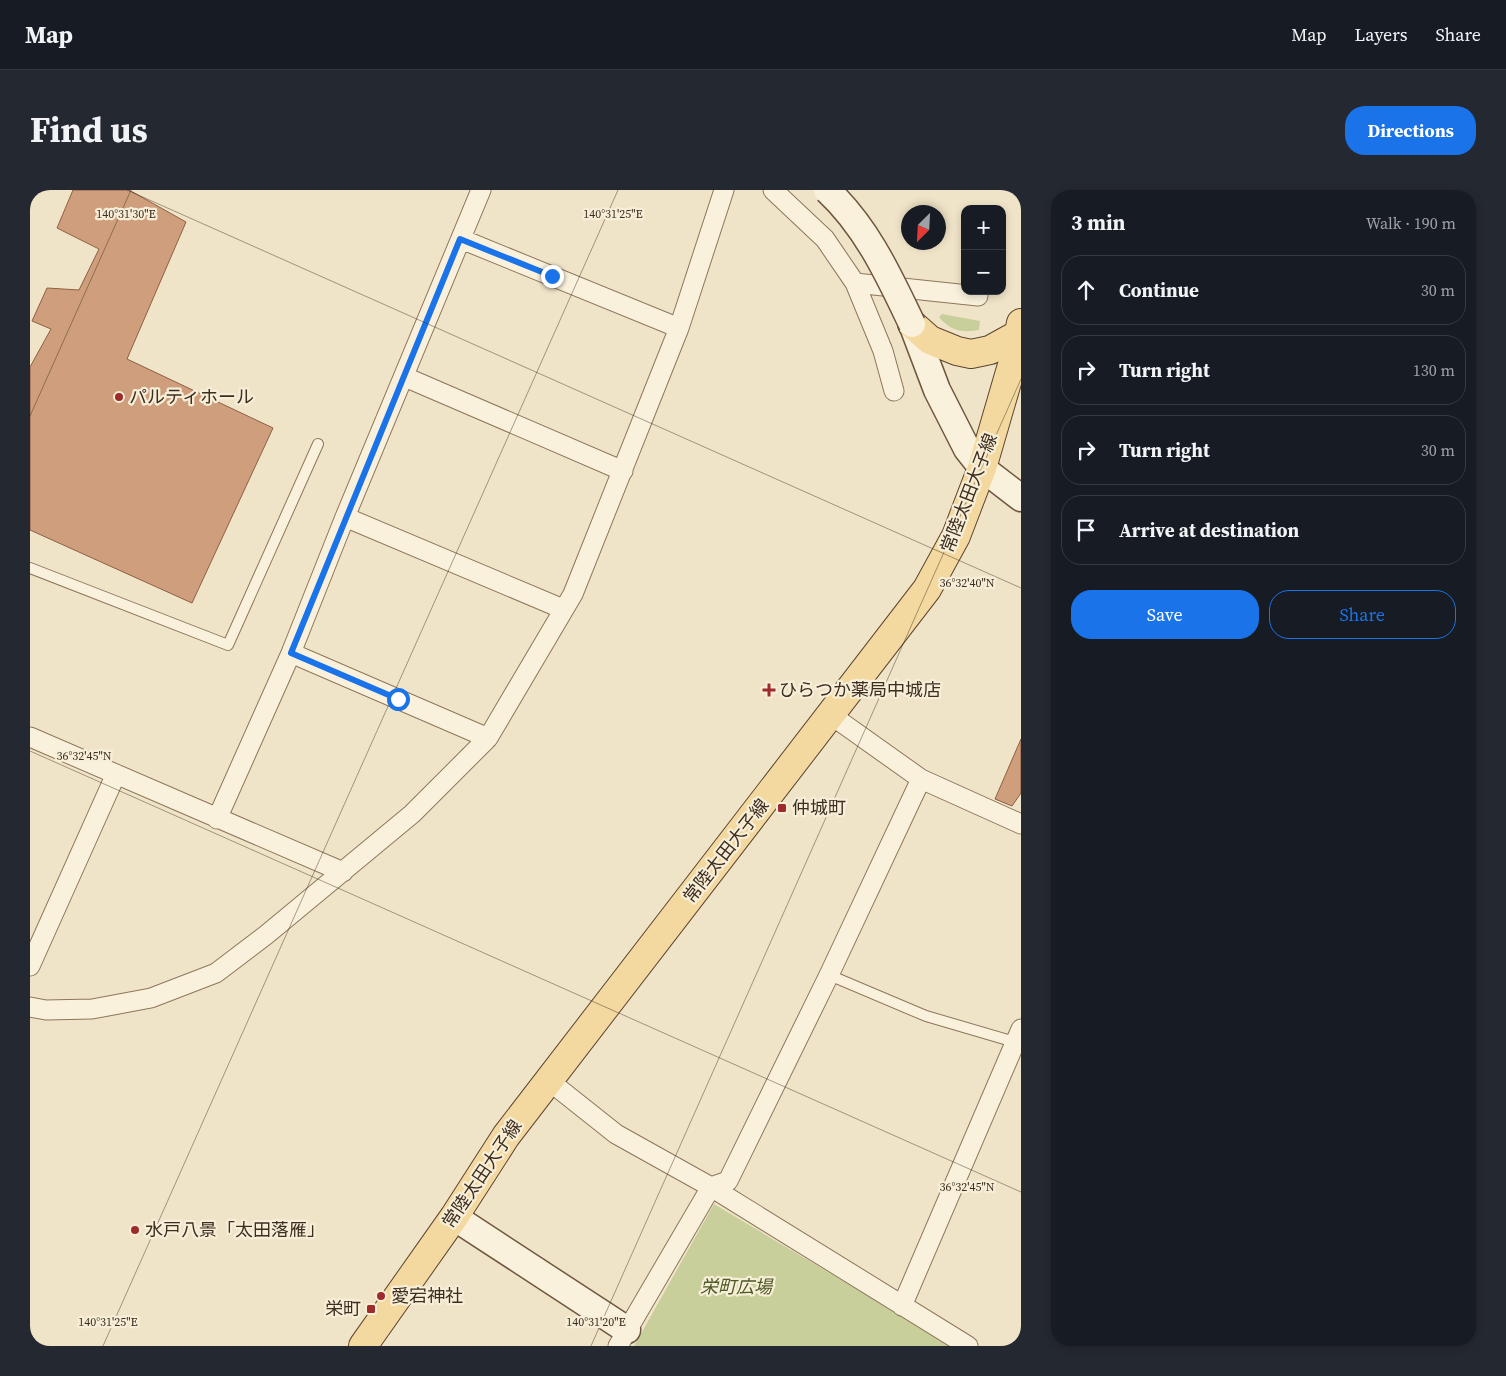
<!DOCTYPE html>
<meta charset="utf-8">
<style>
:root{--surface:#171b24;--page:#242831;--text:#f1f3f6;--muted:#9ea1a6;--line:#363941;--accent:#1a73e8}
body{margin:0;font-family:"Source Serif 4","Noto Sans JP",serif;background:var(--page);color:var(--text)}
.controls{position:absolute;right:15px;top:15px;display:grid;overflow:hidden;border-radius:10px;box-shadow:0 2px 8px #0003}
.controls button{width:45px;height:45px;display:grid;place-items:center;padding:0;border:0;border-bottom:1px solid var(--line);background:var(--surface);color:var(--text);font:25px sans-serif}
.compass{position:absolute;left:871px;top:15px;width:45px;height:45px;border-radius:50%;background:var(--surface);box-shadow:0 2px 8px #0003;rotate:204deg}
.stop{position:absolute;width:15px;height:15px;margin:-11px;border:4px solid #1a73e8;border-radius:50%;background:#fff}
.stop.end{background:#1a73e8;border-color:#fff;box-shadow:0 1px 5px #0008}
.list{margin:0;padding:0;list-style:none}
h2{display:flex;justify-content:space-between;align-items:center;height:65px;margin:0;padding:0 20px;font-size:21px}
h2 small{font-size:16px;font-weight:400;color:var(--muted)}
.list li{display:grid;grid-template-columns:32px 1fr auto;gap:15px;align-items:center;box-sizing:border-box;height:70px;margin:0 10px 10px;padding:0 10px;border:1px solid var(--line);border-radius:20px}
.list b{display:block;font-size:19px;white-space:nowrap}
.list em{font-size:16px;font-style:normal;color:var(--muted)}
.actions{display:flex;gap:10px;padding:15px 20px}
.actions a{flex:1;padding:11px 0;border:1px solid var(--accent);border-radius:20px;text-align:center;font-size:18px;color:var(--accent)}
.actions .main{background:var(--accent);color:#fff}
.icon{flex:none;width:28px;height:28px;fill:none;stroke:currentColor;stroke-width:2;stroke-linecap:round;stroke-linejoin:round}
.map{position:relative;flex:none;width:991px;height:1156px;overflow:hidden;border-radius:20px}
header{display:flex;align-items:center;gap:30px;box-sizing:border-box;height:70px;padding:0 25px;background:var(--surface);border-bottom:1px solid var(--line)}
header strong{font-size:24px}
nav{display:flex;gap:28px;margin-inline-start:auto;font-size:18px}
.intro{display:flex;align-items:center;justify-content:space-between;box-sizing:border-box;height:120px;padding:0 30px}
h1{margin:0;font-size:35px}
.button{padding:12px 22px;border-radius:20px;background:var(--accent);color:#fff;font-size:18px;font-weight:700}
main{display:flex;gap:30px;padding:0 30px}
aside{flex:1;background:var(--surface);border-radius:20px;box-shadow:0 2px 8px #0003}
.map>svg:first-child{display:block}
.green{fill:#c9cf9b}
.building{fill:#cf9f7d;stroke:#8d5f41}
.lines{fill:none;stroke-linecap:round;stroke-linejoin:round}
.lane-casing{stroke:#8d765c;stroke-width:12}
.street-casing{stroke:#8d765c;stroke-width:21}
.secondary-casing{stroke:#6f573f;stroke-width:29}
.primary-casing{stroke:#5b4430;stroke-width:30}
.lane{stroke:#faf1dc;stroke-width:10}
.street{stroke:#faf1dc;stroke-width:19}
.secondary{stroke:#faf1dc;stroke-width:26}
.primary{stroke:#f3d9a0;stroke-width:28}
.secondary-bridge-casing{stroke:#6f573f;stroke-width:29;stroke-linecap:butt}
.secondary-bridge{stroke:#faf1dc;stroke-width:26}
.route{stroke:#1a73e8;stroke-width:6}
.ticks{fill:none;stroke:#3d2e20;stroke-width:1;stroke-opacity:0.45}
.poi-dot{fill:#9e2a2b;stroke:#f7eed8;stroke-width:2}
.labels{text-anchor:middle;stroke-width:4.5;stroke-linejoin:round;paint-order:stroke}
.poi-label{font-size:18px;fill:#3d2e20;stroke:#f7eed8;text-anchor:start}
.street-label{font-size:18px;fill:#3d2e20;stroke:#f7eed8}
.park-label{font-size:18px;font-style:italic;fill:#4d5a26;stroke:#f7eed8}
.ticks-label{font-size:12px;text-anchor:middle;fill:#3d2e20;stroke:#f7eed8;stroke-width:4.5;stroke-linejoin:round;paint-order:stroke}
</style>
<header>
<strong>Map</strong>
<nav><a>Map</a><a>Layers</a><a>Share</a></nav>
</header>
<div class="intro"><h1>Find us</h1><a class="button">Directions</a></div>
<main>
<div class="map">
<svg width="991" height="1156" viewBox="0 0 991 1156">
<rect width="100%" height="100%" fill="#f0e4c8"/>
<path class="green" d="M912,124L950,131L949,140C932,143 920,141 909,127Z
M684,1014L922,1156H604Z"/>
<path class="building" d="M43,0H99L156,32L97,169L243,238L162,413L0,340V177L21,139L2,131L17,98L49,100L69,59L27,38Z
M991,549V603L982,616L965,609Z"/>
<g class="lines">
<g class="lane-casing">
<path id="lane" d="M0,378L198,455L288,254
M799,785L896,826L988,853"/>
</g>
<g class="street-casing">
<path id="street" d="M743,0L795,49L825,93L853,161L864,201
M431,49L649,138
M825,93L948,106
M375,187L593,281
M315,327L533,419
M261,463L458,548
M801,525L891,589L991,634
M0,547L313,682
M187,629L261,463L315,327L451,0
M0,776L86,584
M0,817L16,820L62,819L121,808L186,783L236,745L382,624L458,548L543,404L649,138L694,0
M518,890L586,944L681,997L938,1156
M872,1116L991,839
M588,1156L681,997L698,991L799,785L891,589"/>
</g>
<g class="secondary-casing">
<path id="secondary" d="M882,134L907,200L937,259L952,278L991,308
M424,1027L597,1140"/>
</g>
<g class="primary-casing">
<path id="primary" d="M882,134L900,150L927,161L941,164L960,160L989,144
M333,1156L424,1027L476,946L897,399L926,346L952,278L982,175L991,133"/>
</g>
<use href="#lane" class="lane"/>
<use href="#street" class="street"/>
<use href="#secondary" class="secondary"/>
<use href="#primary" class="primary"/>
<g class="secondary-bridge-casing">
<path id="secondary-bridge" d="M797,0C837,37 859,86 882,134"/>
</g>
<use href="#secondary-bridge" class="secondary-bridge"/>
</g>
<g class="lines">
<path class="route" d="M368,509L261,463L430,49L522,86"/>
</g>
<path class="ticks" d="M97,0L991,398M0,226L101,0M0,561L991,1002M73,1156L588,0M561,1156L991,189"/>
<g class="poi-dot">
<circle cx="89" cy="207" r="5"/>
<path d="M736.5 492.5h5v5h5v5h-5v5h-5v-5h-5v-5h5z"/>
<rect x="747" y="613" width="10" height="10" rx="2.5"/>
<circle cx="105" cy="1040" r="5"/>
<circle cx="351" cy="1106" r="5"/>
<rect x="336" y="1114" width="10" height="10" rx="2.5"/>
</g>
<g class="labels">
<g class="poi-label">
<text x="99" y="213">パルティホール</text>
<text x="749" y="506">ひらつか薬局中城店</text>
<text x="762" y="624">仲城町</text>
<text x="115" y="1046">水戸八景「太田落雁」</text>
<text x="361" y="1112">愛宕神社</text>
<text x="331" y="1125" text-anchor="end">栄町</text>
</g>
<g class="street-label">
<text transform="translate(939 303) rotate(-69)" y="6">常陸太田大子線</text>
<text transform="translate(696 661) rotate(-52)" y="6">常陸太田大子線</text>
<text transform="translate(452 984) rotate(-56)" y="6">常陸太田大子線</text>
</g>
<g class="park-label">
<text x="706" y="1103">栄町広場</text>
</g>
</g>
<g class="ticks-label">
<text x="583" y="28">140°31'25"E</text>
<text x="96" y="28">140°31'30"E</text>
<text x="937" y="397">36°32'40"N</text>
<text x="54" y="570">36°32'45"N</text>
<text x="937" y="1001">36°32'45"N</text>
<text x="78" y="1136">140°31'25"E</text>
<text x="566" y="1136">140°31'20"E</text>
</g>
</svg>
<div class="controls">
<button>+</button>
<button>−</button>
</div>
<svg class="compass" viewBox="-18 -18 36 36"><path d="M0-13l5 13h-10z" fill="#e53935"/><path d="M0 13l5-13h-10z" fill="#9ea1a6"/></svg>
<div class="stop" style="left:368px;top:509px"></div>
<div class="stop end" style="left:522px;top:86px"></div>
</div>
<aside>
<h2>3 min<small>Walk · 190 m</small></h2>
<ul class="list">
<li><svg class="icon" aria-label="ahead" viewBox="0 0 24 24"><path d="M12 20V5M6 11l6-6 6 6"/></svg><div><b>Continue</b></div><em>30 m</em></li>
<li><svg class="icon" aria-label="right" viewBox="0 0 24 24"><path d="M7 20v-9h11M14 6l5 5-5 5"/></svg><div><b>Turn right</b></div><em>130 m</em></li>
<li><svg class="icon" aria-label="right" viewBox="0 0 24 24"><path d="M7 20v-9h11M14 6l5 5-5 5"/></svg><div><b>Turn right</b></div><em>30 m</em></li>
<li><svg class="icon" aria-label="arrive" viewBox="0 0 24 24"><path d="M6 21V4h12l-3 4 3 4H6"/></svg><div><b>Arrive at destination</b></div></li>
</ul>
<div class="actions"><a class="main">Save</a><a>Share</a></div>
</aside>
</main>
